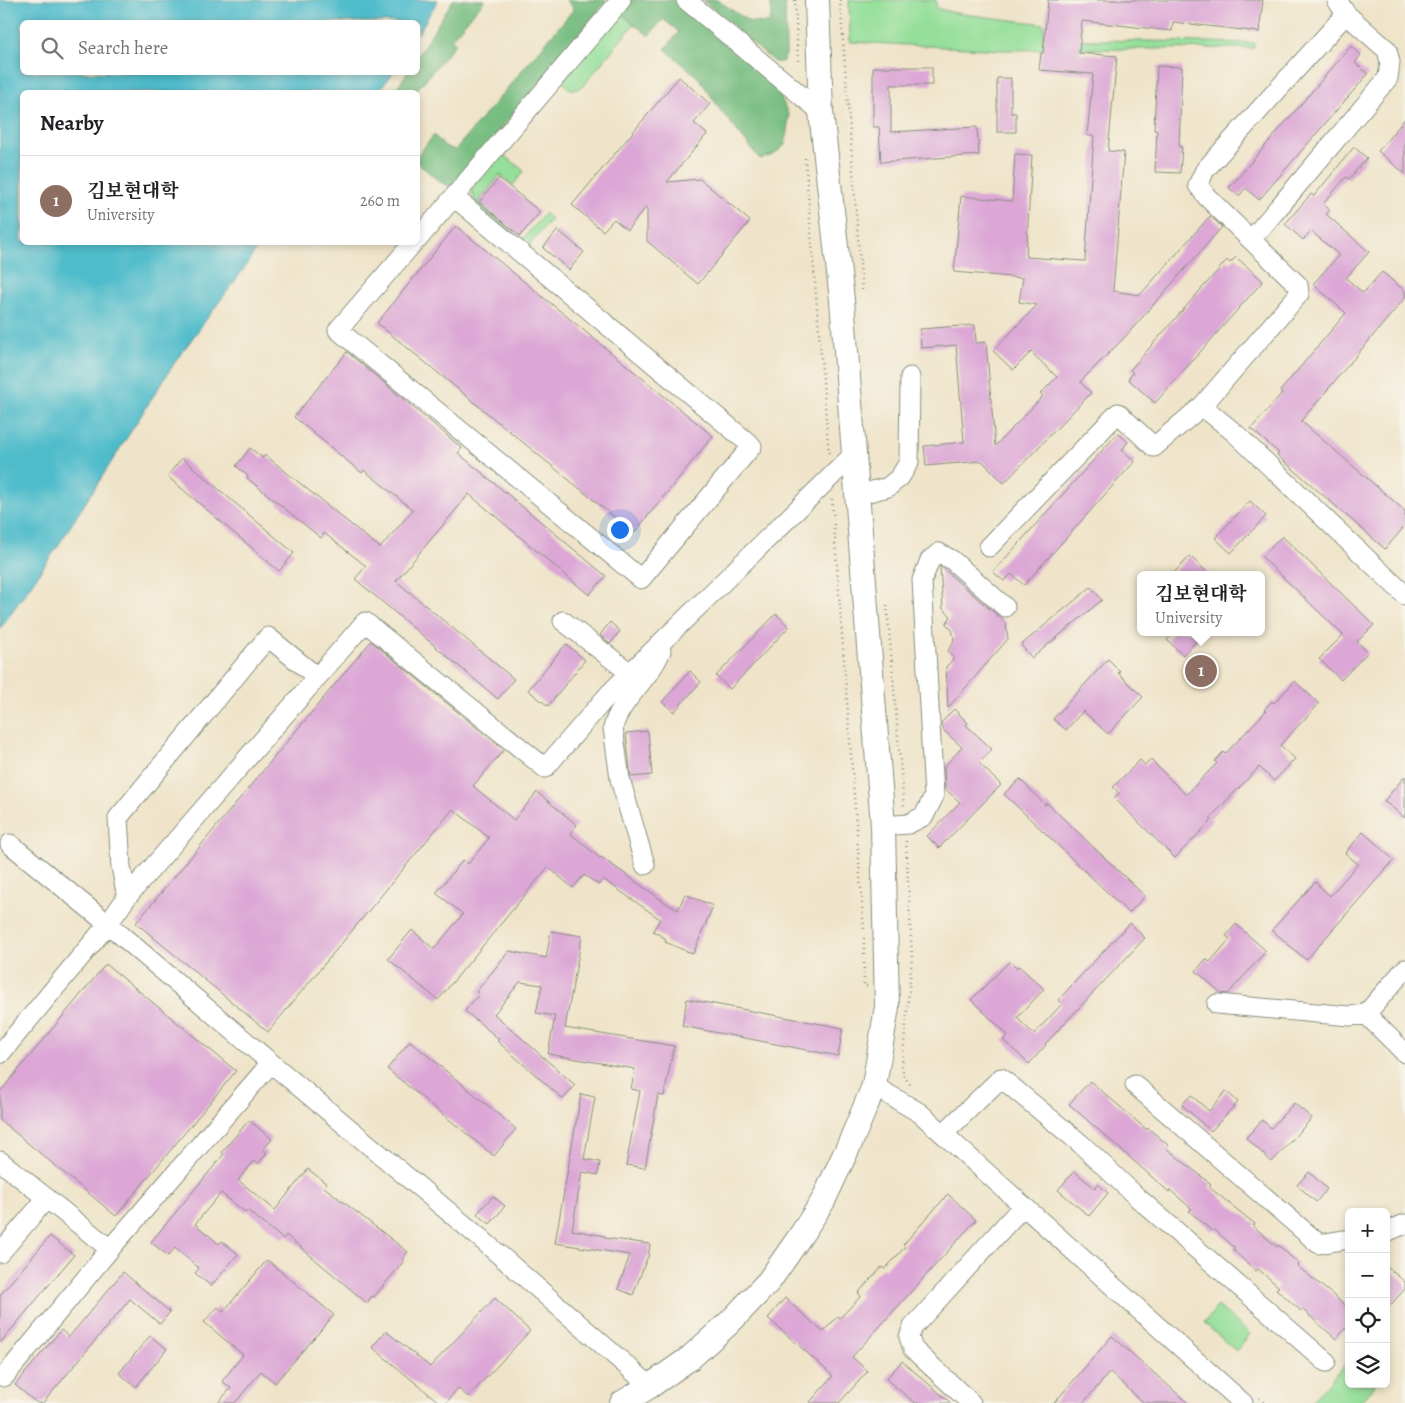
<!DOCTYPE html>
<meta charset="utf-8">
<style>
:root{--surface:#fff;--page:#f6f6f6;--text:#202124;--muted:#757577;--line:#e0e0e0;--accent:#d1495b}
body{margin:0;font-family:Alegreya,"Noto Serif KR",serif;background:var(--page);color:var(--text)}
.controls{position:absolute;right:15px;bottom:15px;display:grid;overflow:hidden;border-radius:8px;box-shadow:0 2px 8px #0003}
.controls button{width:45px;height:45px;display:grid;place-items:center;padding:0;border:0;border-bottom:1px solid var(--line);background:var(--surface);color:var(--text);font:25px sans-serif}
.you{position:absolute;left:619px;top:529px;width:18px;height:18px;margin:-12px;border:4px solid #fff;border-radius:50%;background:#1a73e8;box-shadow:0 0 0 8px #1a73e833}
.badge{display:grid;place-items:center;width:32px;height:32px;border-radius:50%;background:var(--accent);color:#fff;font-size:16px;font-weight:700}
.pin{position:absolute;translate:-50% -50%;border:2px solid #fff;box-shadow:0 1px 5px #0006}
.popup{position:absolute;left:1137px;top:571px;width:128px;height:65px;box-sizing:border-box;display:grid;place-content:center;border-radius:8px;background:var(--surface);filter:drop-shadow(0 1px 4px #0005);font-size:16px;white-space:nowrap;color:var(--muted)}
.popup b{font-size:19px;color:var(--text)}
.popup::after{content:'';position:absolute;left:50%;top:100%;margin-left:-10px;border:10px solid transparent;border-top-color:var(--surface)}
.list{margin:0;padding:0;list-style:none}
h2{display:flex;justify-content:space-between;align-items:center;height:65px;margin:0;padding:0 20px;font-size:21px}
h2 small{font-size:16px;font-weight:400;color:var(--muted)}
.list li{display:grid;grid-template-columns:32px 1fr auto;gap:15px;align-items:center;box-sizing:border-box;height:90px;padding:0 20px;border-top:1px solid var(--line)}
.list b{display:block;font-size:19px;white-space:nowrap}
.list p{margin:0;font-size:16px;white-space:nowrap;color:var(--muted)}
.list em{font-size:16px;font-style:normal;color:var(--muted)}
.icon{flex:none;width:28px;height:28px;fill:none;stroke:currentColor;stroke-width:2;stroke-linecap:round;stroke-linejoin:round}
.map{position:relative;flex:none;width:1405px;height:1403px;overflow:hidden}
.search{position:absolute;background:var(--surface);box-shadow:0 2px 8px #0003;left:20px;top:20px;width:400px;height:55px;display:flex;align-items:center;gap:12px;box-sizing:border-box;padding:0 18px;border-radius:8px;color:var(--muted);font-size:19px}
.panel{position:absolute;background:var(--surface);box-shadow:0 2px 8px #0003;left:20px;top:90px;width:400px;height:155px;border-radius:8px}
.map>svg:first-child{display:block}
.green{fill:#95df9a;stroke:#5a8e67}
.forest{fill:#78be82;stroke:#4c7e5b}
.water{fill:#50bccb;stroke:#387c80}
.building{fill:#dca7d6}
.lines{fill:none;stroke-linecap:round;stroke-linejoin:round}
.minor-casing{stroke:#87907e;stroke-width:21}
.major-casing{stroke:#87907e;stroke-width:26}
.path{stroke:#87907e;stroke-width:2.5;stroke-dasharray:1 4;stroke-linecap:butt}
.minor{stroke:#fff;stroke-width:19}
.major{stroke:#fff;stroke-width:24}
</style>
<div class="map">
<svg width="1405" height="1403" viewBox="0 0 1405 1403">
<rect width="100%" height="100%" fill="#f7f3e8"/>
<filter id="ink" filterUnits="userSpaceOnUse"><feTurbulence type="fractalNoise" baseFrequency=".02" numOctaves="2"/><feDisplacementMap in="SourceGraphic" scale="10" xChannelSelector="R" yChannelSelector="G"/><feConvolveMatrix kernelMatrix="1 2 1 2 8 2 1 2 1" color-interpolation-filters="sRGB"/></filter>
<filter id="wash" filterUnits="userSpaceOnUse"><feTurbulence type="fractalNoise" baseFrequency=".0096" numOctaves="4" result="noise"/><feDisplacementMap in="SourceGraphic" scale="20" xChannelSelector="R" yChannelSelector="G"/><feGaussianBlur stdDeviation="1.12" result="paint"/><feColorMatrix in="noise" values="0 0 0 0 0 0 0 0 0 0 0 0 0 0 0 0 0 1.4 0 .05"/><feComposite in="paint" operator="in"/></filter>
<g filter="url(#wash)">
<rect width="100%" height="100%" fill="#efe4c9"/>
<path class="green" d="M849,0H936V8L955,13L1044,24V39L1254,43V48L1005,50L850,42Z
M617,10L634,24L583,86C575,92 567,90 563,81Z
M499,151L524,171L513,185L500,175L478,202L522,240L545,213L551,219L526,249L476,204L471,189Z
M1218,1306L1250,1334L1236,1351L1204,1323Z
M1349,1360V1384H1376L1359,1403H1316L1313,1400Z"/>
<path class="forest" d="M453,0H485L451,39L456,43L415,92H394L407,73L418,72V55Z
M567,0H607L457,182L449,186L440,182L418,163V155L434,135L444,146L455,150L574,9Z
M625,0H676L774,82L789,116L785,145L773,155L760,159L721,111L699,78L665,49L679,32L663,19L649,36L617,10Z
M703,0H717L750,22L769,23L772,14L770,0H785L786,55L782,62H774Z"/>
<path class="water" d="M0,0H438L418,34V22H22V72L393,73L378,92H22V242L260,243L243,270L177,359L56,549L0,629Z"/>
<g id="blocks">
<path class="building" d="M1048,0H1263L1259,32L1173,22L1172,31L1082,21L1079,53L1117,56L1108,151L1124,152L1113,291L1140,295L1210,216L1222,227L1124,338L1080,382L1091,393L1004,483L982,461L926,466L924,446L964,442L956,345L921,348L920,329L975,325L976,343L986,342L995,446L1043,396L1040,394L1057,377L1031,352L1013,370L993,351L1037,305L1019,302L1023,278L954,272L961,196L1012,201L1015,154L1032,155L1026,257L1085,261L1094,136H1087L1093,74L1039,70L1041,53H1043Z
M1351,46L1361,55L1355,63L1368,74L1259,200L1246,188L1239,196L1229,188Z
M1157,66L1182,67L1179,147H1182L1180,173L1155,172L1157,131L1154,130Z
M873,67H932V85H891V132L977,127L979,155L881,162L879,127H873Z
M679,77L710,104L694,123L707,134L667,182L700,179L750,221L698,284L647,241V206L627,230L614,219L603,231L572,205Z
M997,78H1011V113H1016V132H997Z
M1405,119V174L1378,151Z
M1354,147L1367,158L1349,179L1346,177L1323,204L1330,210L1326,214L1369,252L1346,278L1363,293L1382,272L1405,291V298L1301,421L1405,511V526L1385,549L1277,455L1279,453L1251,429L1282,393L1280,391L1346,313L1313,284L1339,255L1311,231L1303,240L1285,224L1311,194L1314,196Z
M499,178L540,212L520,236L479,202Z
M456,226L713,436L634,533L377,323Z
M558,230L584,252L569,270L543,248Z
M1236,257L1263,281L1155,403L1128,379L1133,373L1130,370L1227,260L1230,263Z
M347,352L462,448L458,453L606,576L589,595L469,494L396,581L514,679L498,699L355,579L366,566L324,533L321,538L247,478L248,476L236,466L250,448L263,458L265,455L380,548L413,510L364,470L362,473L294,417Z
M1118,433L1128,442L1122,450L1135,461L1024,585L1011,574L1004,581L993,572Z
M182,458L294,553L279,571L167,476Z
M1250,501L1266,516L1231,553L1215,538Z
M1282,536L1374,625L1357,642L1368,652L1341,680L1319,659L1343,635L1262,557Z
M1190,556L1210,575H1172Z
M940,566L1006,623L1008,639L948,708L946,667L954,658L948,651L953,643L954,637L952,630L946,624L951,616L943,609Z
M1091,587L1102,600L1032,658L1021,645Z
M776,614L789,627L730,689L716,676Z
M610,622L620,631L610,644L600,635Z
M1174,632H1205L1183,655L1167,640Z
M371,641L504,750L473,786L514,820L537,792L577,825L570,833L600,858L601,857L666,903L678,910L685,894L713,906L693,954L665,942L666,939L653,931L660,919L603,879L599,885L584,875L573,888L548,867L438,1000L388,959L412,930L434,949L463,914L436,893L463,860L468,864L489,838L453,809L268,1032L136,923Z
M566,644L585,660L548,706L528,690Z
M1108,659L1120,671L1118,673L1143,697L1108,734L1083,711L1066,730L1053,719Z
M690,671L701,682L674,712L662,702Z
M1295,681L1319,704L1280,745L1295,759L1274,781L1259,767L1210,818L1212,820L1175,858L1114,798L1119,793L1113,787L1140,760L1145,765L1151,760L1186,795L1217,763L1215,761L1223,752L1225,754L1266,711L1264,710L1272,701L1274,703Z
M954,709L968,723L966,725L992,749L979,763L1001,785L939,848L927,836L960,802L945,789L944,767L962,747L944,731L941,723Z
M648,731L652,775L631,777L626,733Z
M1405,776V818L1384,801Z
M1020,779L1045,805L1047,803L1145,896L1129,913L1004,794Z
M1363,832L1394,860L1306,960L1272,930L1315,882L1330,896L1358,864L1345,853Z
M1130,923L1145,938L1045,1044L1046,1045L1029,1064L1003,1040L1008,1035L971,1000L1010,961L1017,968L1019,966L1044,989L1017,1018L1034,1034L1062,1004L1058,1000Z
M1236,924L1266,951L1228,994L1221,993L1196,971L1206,959L1210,962L1230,939L1226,936Z
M551,931L582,936L565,1028L674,1046L664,1096L658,1095L645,1168L626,1165L640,1091L631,1089L635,1069L548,1054L555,1016L536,1013L542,985L520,982L494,1014L575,1085L563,1099L497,1041L499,1039L465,1011L479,994L476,992L509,951L546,958Z
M106,964L236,1071L116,1216L0,1120V1092Z
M687,999L843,1028L838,1056L682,1026Z
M410,1041L516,1129L494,1156L387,1069Z
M1090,1081L1147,1130L1148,1128L1168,1145L1166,1148L1211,1184L1209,1187L1255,1224L1253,1226L1277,1247L1278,1245L1299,1264L1297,1266L1349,1308V1324L1336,1339L1302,1309L1301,1311L1276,1289L1279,1287L1258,1269L1256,1271L1233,1250L1235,1248L1214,1229L1212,1231L1189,1211L1192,1209L1170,1190L1169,1192L1069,1104Z
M1226,1091L1238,1102L1211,1131L1182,1105L1191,1095L1209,1111Z
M581,1094L595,1097L584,1159L600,1162L598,1175L582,1172L572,1230L605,1236V1238L650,1244L648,1258H647L633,1295L618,1289L630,1255L555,1243Z
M1294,1103L1312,1118L1272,1162L1246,1138L1262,1120L1271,1128Z
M249,1120L272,1139L263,1150L267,1153L258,1164L254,1161L238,1180L275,1210L308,1169L327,1184L324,1187L408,1252L402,1259L404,1261L374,1297L372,1296L367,1303L286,1235L283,1239L247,1210L245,1212L221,1193L195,1224L219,1244L222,1241L238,1254L211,1286L195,1273L199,1268L175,1248L168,1256L151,1242L224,1154L222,1152Z
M1074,1171L1095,1188L1098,1184L1108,1193L1089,1216L1058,1190Z
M1309,1172L1327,1189L1316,1202L1297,1185Z
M948,1194L976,1220L852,1357L868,1371L839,1403H809L833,1376L768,1318L785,1298L823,1332L838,1316L840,1318L861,1296L858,1293L882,1267L885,1269L905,1247L903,1245Z
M493,1196L505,1206L490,1224L477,1214Z
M50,1236L74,1255L0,1343V1295Z
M267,1260L334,1315L275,1383L261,1371L235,1403H218L231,1388L222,1381L243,1355L204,1322L218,1307L223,1312Z
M1386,1266L1405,1282V1289L1386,1310Z
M123,1272L170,1312L160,1324L130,1299L43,1403H37L15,1385L61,1330L69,1337Z
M495,1298L530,1331L468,1397L458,1388L446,1403H440L372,1347L386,1331L430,1367Z
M150,1336L167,1349L136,1387L119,1373Z
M1112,1336L1188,1403H1144L1110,1372L1083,1403H1054Z
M902,1361L951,1403H915L886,1379Z"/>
</g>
</g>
<g filter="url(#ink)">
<use href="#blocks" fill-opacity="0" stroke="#87907e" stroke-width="1"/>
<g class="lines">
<g class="minor-casing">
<path id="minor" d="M686,0L821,112
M418,239L621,0
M1251,240L1207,197L1198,185L1205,170L1346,14
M414,242L338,330L641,579L752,446L454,197
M1202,406L1299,294L1298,285L1251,240L1388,78L1390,62L1387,50L1346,14L1337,0
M857,495L888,487L900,477L909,462L910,377
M989,547L1118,413L1154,447L1202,406L1236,434L1405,595
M563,621L630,673L854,454
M883,826L908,824L924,816L934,796L922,580L930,560L939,553L952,560L1005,607
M10,844L108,924L271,1063L480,1238L650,1386
M645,865L620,779L613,728C619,701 650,679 661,651
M127,897L121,867L118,818L268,637L317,677
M1405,969L1366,1014L1405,1053
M1217,1004L1350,1016L1366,1014
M0,1054L108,924L127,897L365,622L545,768L609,694L630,673
M1135,1085L1319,1244L1349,1239
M874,1086L920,1113L1243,1403
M943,1134L1001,1078L1081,1144L1138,1198L1326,1362
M0,1161L110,1249
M1386,1232L1405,1224
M0,1253L47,1198
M4,1377L110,1249L271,1063
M971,1403L913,1349L909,1337L913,1327L1023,1206"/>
</g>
<g class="major-casing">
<path id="major" d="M622,1403L650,1386L690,1358L730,1322L769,1281L801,1235L823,1201L851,1141L874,1086L887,1007L883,826L842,300L821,112L817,0"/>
</g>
<path class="path" d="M795,0L798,62
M840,0L862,290
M805,158L829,456
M832,499L864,930
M887,605L904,808
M906,841L912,957L902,1066L904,1076L912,1087
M864,938V986H868
M1259,1398L1264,1403"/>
<use href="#minor" class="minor"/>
<use href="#major" class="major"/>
</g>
</g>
</svg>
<div class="controls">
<button>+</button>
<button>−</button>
<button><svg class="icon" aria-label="locate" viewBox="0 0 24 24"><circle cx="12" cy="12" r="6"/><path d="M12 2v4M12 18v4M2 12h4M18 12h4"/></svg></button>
<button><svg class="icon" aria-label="layers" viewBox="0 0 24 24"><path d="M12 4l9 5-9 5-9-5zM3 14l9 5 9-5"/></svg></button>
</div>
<div class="you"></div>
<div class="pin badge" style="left:1201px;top:671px;background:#8d6e63">1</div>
<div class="popup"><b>김보현대학</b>University</div>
<div class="search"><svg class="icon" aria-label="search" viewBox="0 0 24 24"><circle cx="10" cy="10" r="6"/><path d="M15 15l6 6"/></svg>Search here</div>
<section class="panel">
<h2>Nearby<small></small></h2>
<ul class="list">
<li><span class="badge" style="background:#8d6e63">1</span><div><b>김보현대학</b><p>University</p></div><em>260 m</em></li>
</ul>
</section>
</div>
